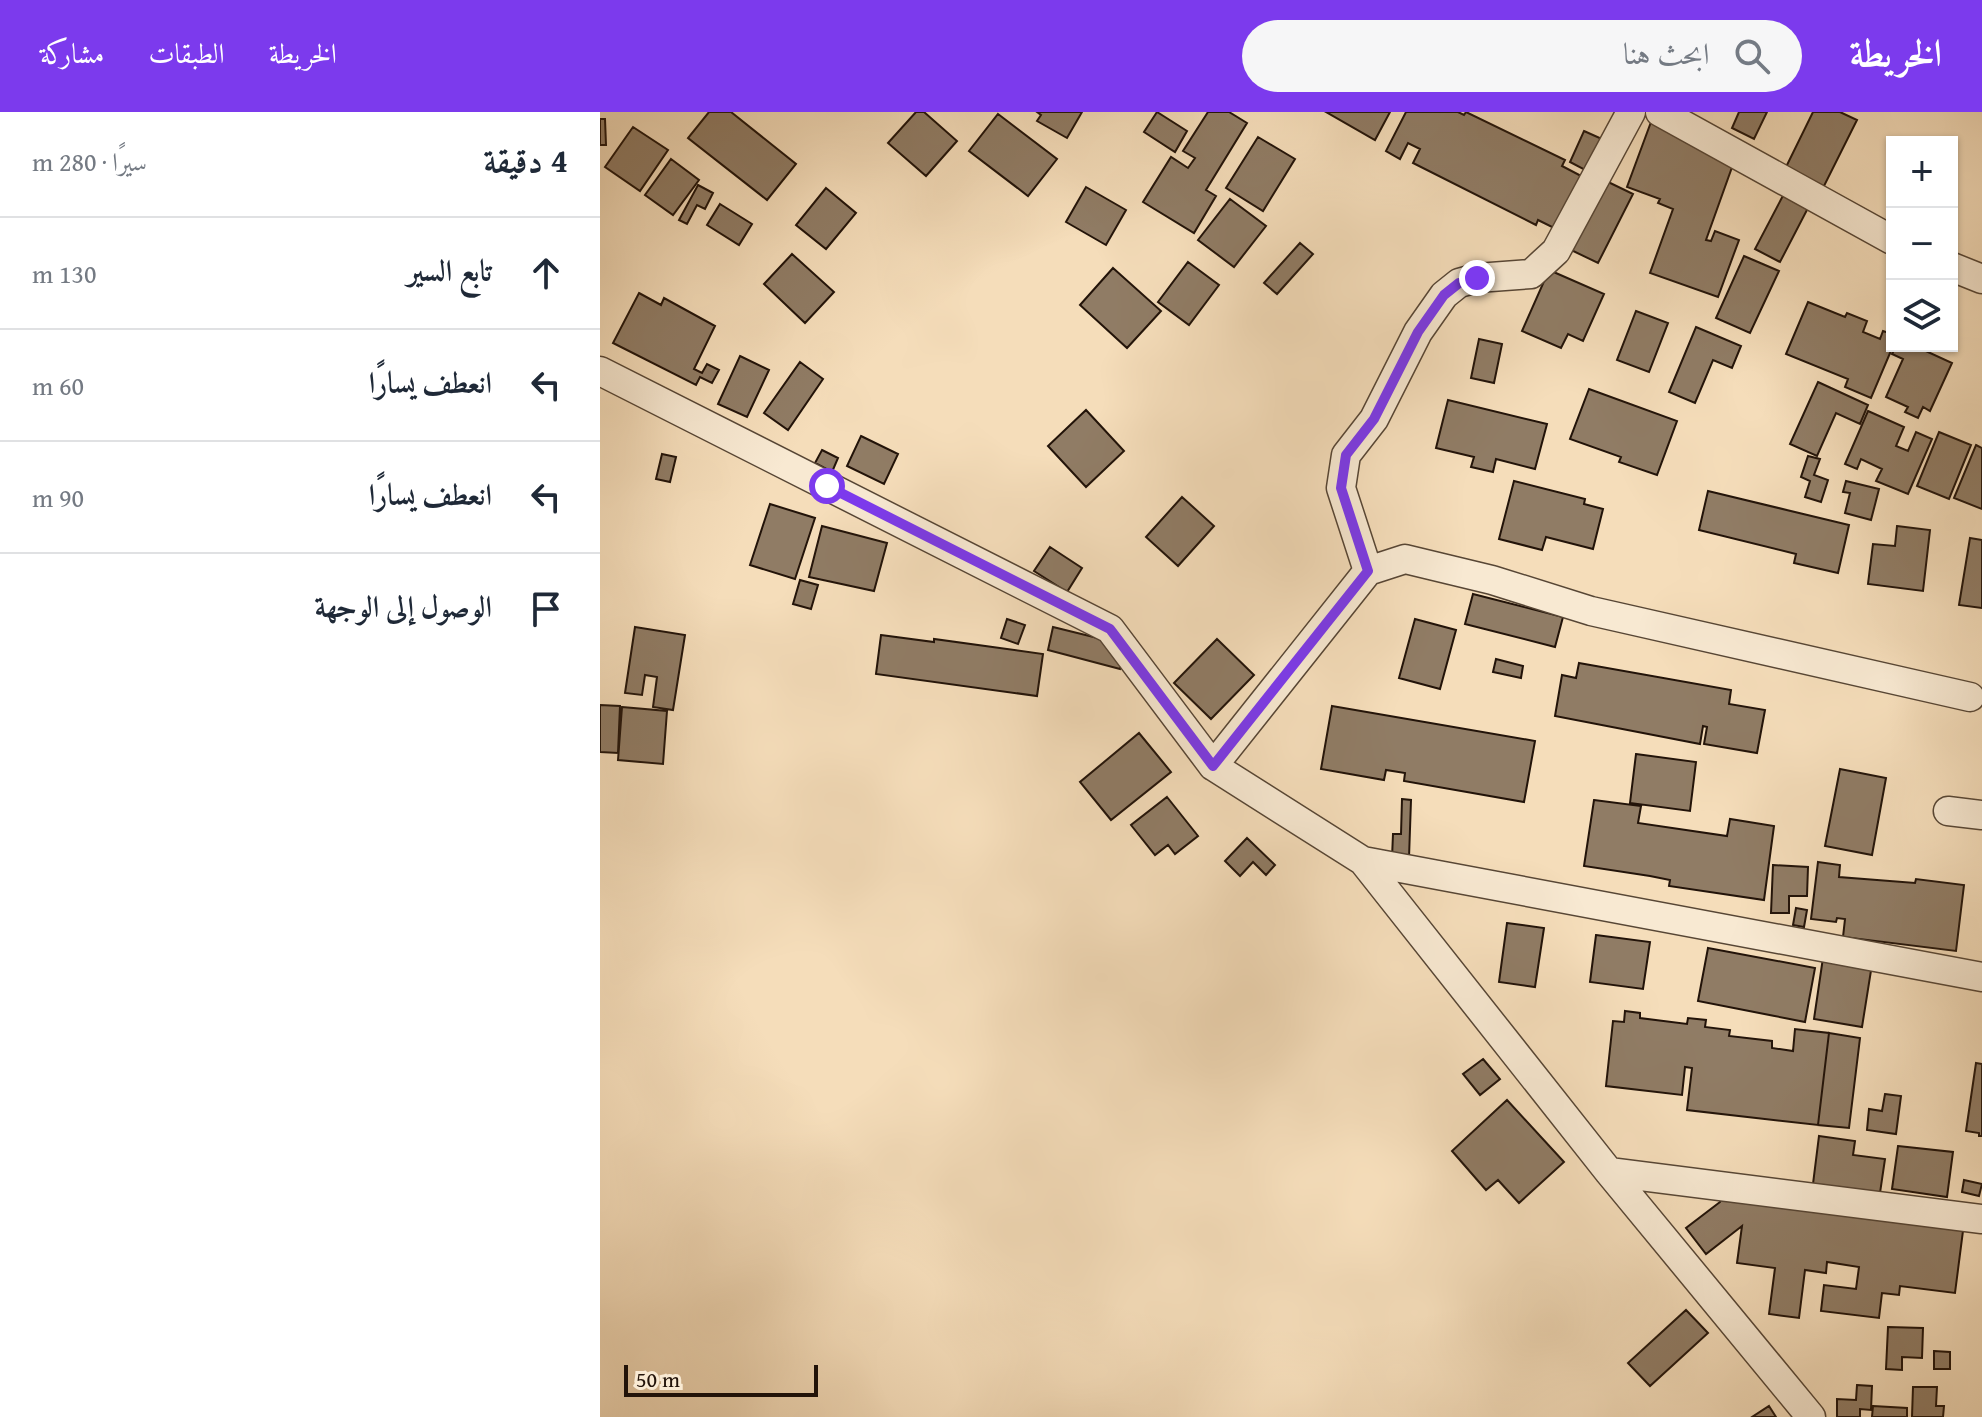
<!DOCTYPE html>
<html lang="ar">
<meta charset="utf-8">
<style>
:root{--surface:#fff;--page:#f6f6f7;--text:#1f2937;--muted:#747a83;--line:#e0e1e3;--accent:#7c3aed}
body{margin:0;font-family:"Gentium Book Plus",Amiri,serif;background:var(--page);color:var(--text);direction:rtl}
.controls{position:absolute;right:24px;top:24px;display:grid;overflow:hidden;border-radius:0px;box-shadow:0 2px 6px #0004}
.controls button{width:72px;height:72px;display:grid;place-items:center;padding:0;border:0;border-bottom:2px solid var(--line);background:var(--surface);color:var(--text);font:40px sans-serif}
.scale{position:absolute;left:24px;bottom:20px;width:194px;box-sizing:border-box;padding-left:8px;border:4px solid #221309;border-top:0;font-size:22px;line-height:28px;white-space:nowrap;color:#221309;-webkit-text-stroke:6px #f8e9d2;paint-order:stroke}
.stop{position:absolute;width:24px;height:24px;margin:-18px;border:6px solid #7c3aed;border-radius:50%;background:#fff}
.stop.end{background:#7c3aed;border-color:#fff;box-shadow:0 2px 8px #0008}
.list{margin:0;padding:0;list-style:none}
h2{display:flex;justify-content:space-between;align-items:center;height:104px;margin:0;padding:0 32px;font-size:34px}
h2 small{font-size:26px;font-weight:400;color:var(--muted)}
.list li{display:grid;grid-template-columns:52px 1fr auto;gap:24px;align-items:center;box-sizing:border-box;height:112px;padding:0 32px;border-top:2px solid var(--line)}
.list b{display:block;font-size:30px;white-space:nowrap}
.list em{font-size:26px;font-style:normal;color:var(--muted)}
.icon{flex:none;width:44px;height:44px;fill:none;stroke:currentColor;stroke-width:2;stroke-linecap:round;stroke-linejoin:round}
.map{position:relative;flex:none;width:1382px;height:1305px;overflow:hidden;direction:ltr}
header{display:flex;align-items:center;gap:48px;box-sizing:border-box;height:112px;padding:0 40px;background:var(--accent);color:#fff}
header strong{font-size:38px}
nav{display:flex;gap:44px;margin-inline-start:auto;font-size:28px}
.search{width:560px;height:72px;background:var(--page);display:flex;align-items:center;gap:20px;box-sizing:border-box;padding:0 28px;border-radius:44px;color:var(--muted);font-size:30px}
main{display:flex}
aside{flex:1;background:var(--surface)}
.map>svg:first-child{display:block}
.building{fill:#907c65;stroke:#221309;stroke-width:2}
.lines{fill:none;stroke-linecap:round;stroke-linejoin:round}
.minor-casing{stroke:#574635;stroke-width:31}
.minor{stroke:#f8e9d2;stroke-width:28}
.route{stroke:#7c3aed;stroke-width:10}
</style>
<header>
<strong>الخريطة</strong>
<div class="search"><svg class="icon" aria-label="search" viewBox="0 0 24 24"><circle cx="10" cy="10" r="6"/><path d="M15 15l6 6"/></svg>ابحث هنا</div>
<nav><a>الخريطة</a><a>الطبقات</a><a>مشاركة</a></nav>
</header>
<main>
<div class="map">
<svg width="1382" height="1305" viewBox="0 0 1382 1305">
<rect width="100%" height="100%" fill="#f5ddba"/>
<filter id="stains"><feTurbulence type="fractalNoise" baseFrequency=".0025" numOctaves="4"/><feColorMatrix values="0 0 0 0 .2 0 0 0 0 .09 0 0 0 0 .02 0 0 0 .5 -.17"/></filter>
<radialGradient id="worn" r=".72"><stop offset=".6" stop-color="#630" stop-opacity="0"/><stop offset="1" stop-color="#630" stop-opacity=".3"/></radialGradient>
<path class="building" d="M109,0H131L196,52L167,88L88,26Z
M316,0H324L357,29L326,64L288,31Z
M437,0H482L467,26L437,9L441,3Z
M557,0L587,19L575,40L544,20Z
M608,0H629L647,11L606,78L616,84L594,121L543,90L571,45L588,56L595,46L583,39Z
M726,0H790L775,28Z
M806,0H858L864,3L866,0L965,48L962,54L985,66L958,118L938,108L936,113L813,51L820,37L808,31L800,47L786,39Z
M1139,0H1167L1154,27L1132,16Z
M1213,0H1240L1257,8L1223,76L1185,57Z
M398,2L457,47L428,84L369,39Z
M0,7H5L6,33H0Z
M1051,10L1136,44L1106,128L1111,129L1115,119L1139,128L1118,185L1050,161L1073,97L1058,91L1060,87L1027,75Z
M33,15L68,38L40,79L5,55Z
M984,19L1002,27L987,59L970,50Z
M658,25L695,47L663,99L626,76Z
M71,47L99,68L73,103L45,83Z
M1002,67L1033,82L998,151L967,136Z
M98,73L113,81L105,97L97,93L87,112L79,108Z
M486,75L526,98L506,133L466,110Z
M226,76L256,101L226,137L196,113Z
M1187,76L1208,96L1180,150L1155,137Z
M630,87L666,114L634,155L598,128Z
M120,92L152,112L139,133L107,113Z
M700,131L713,142L677,182L664,171Z
M192,142L234,180L205,211L164,172Z
M1144,144L1179,159L1150,221L1116,206Z
M588,150L619,173L589,213L558,190Z
M513,156L561,199L527,236L480,193Z
M949,158L1004,182L983,229L968,222L961,236L922,219Z
M39,181L61,193L64,186L115,214L94,257L102,261L107,252L119,258L112,271L100,265L96,273L13,231Z
M1208,190L1245,205L1247,201L1267,209L1263,220L1280,227L1283,219L1292,222L1293,234L1271,286L1245,275L1248,267L1186,242Z
M1036,199L1068,211L1049,260L1017,248Z
M1096,215L1141,234L1132,256L1113,248L1095,291L1069,280Z
M879,227L902,232L894,271L871,266Z
M1296,234H1315L1352,251L1330,299L1323,295L1318,306L1305,300L1308,295L1286,285L1303,247L1292,242Z
M140,244L169,258L147,305L118,292Z
M200,250L223,267L188,318L164,301Z
M1218,270L1268,293L1260,312L1236,301L1217,344L1190,332Z
M989,277L1077,309L1057,363L1019,350L1021,345L970,327Z
M848,288L947,312L935,357L896,347L893,360L871,355L874,345L836,336Z
M486,298L524,339L486,375L448,334Z
M1268,299L1304,315L1296,334L1308,339L1316,320L1332,327L1308,382L1276,369L1282,357L1261,347L1257,357L1245,352Z
M1339,320L1371,333L1349,387L1317,374Z
M261,324L298,342L284,372L247,354Z
M1376,333L1382,336V397L1354,386Z
M222,338L238,346L232,360L215,351Z
M62,342L76,345L70,370L56,367Z
M1208,344L1220,347L1214,363L1228,368L1221,390L1205,385L1210,369L1201,365Z
M914,369L985,387L984,392L1003,397L993,437L946,425L942,438L899,427Z
M1246,369L1279,377L1271,408L1245,401L1250,381L1243,380Z
M1108,379L1249,413L1238,461L1194,451L1196,442L1099,418Z
M582,385L614,414L578,454L546,425Z
M170,392L215,406L195,467L150,453Z
M222,414L287,431L274,479L209,465Z
M1297,414L1330,418L1323,479L1268,472L1273,432L1295,434Z
M1370,426L1382,428V496L1359,493Z
M450,435L482,456L467,480L434,459Z
M200,468L218,473L211,497L193,492Z
M873,482L963,505L955,535L865,512Z
M407,507L425,513L418,532L401,526Z
M815,507L856,518L840,577L799,566Z
M35,515L85,523L73,598L53,595L57,565L45,563L42,583L25,581Z
M453,515L526,533L520,557L448,538Z
M281,523L334,530V527L443,542L437,584L276,562Z
M617,527L654,563L611,607L574,571Z
M896,547L923,554L921,566L893,560Z
M979,551L1131,578L1129,592L1165,598L1157,641L1104,632L1107,615L1103,614L1100,632L955,604L962,563L976,566Z
M0,593L20,594L18,641L0,640Z
M732,594L935,629L924,690L804,669L805,661L786,658L784,668L721,657Z
M22,595L67,599L63,652L18,648Z
M539,621L571,660L511,708L480,670Z
M1036,642L1096,650L1090,699L1030,691Z
M1240,657L1286,666L1272,743L1225,734Z
M567,685L598,724L575,742L568,733L555,743L531,713Z
M802,687L811,688L809,746H792L793,722H801Z
M994,688L1041,694L1038,711L1127,724L1130,707L1174,714L1164,788L1069,774L1070,768L1050,764L984,754Z
M647,726L675,753L666,763L653,750L640,764L625,749Z
M1218,750L1240,753L1239,765L1315,771L1316,767L1364,773L1356,839L1243,825L1245,807L1237,806L1236,810L1211,807Z
M1173,753L1208,755L1207,784H1189V801H1171Z
M1196,796L1207,798L1204,815L1193,813Z
M907,811L944,816L935,875L899,870Z
M996,823L1050,830L1043,877L990,870Z
M1108,836L1215,856L1205,910L1098,889Z
M1224,839L1273,846L1262,915L1214,907Z
M1025,899L1040,901V906L1087,912L1088,906L1106,908L1105,915L1130,918L1129,924L1172,929V936L1193,939L1195,917L1229,921L1218,1013L1087,998L1092,956L1085,955L1082,983L1006,974L1013,909L1024,910Z
M1229,921L1260,926L1249,1016L1218,1013Z
M883,947L900,967L880,983L863,962Z
M1376,951L1382,952V1024H1379V1021L1366,1019Z
M1285,982L1301,984L1296,1022L1267,1018L1269,997L1282,999Z
M907,988L964,1050L919,1091L898,1068L886,1078L852,1039Z
M1219,1024L1255,1029L1253,1043L1285,1047L1280,1081L1213,1072Z
M1298,1034L1353,1040L1347,1085L1292,1077Z
M1364,1068L1382,1072L1379,1084L1362,1080Z
M1122,1079L1364,1111L1355,1181L1300,1174L1299,1183L1282,1181L1279,1206L1221,1199L1224,1173L1256,1177L1259,1155L1227,1150L1226,1161L1205,1158L1199,1206L1169,1202L1175,1156L1137,1151L1142,1114L1106,1142L1086,1116L1120,1090Z
M1086,1198L1108,1221L1050,1274L1028,1251Z
M1288,1215L1323,1216L1322,1246L1302,1245V1258L1286,1257Z
M1334,1239L1350,1240V1257H1334Z
M1257,1273L1272,1274L1271,1298L1260,1297V1305H1237V1287L1256,1288Z
M1313,1275H1337L1336,1294H1344L1343,1305H1312Z
M1169,1294L1176,1305H1152Z
M1273,1294L1307,1296V1305H1272Z"/>
<g class="lines">
<g class="minor-casing">
<path id="minor" d="M1060,0L1292,128
M1352,155L1382,167
M0,259L510,517L613,654L763,749L1382,865
M768,459L741,376L746,343L774,307L818,220L844,183L859,171L877,166L931,162L956,139L1031,0
M613,654L768,459L805,447L892,468L991,499L1370,585
M1348,699L1382,703
M763,749L1009,1060L1211,1305
M1009,1060L1382,1107"/>
</g>
<use href="#minor" class="minor"/>
</g>
<g class="lines">
<path class="route" d="M227,374L510,517L613,654L768,459L741,376L746,343L774,307L818,220L844,183L859,171L877,166"/>
</g>
<rect width="100%" height="100%" filter="url(#stains)"/>
<rect width="100%" height="100%" fill="url(#worn)"/>
</svg>
<div class="controls">
<button>+</button>
<button>−</button>
<button><svg class="icon" aria-label="layers" viewBox="0 0 24 24"><path d="M12 4l9 5-9 5-9-5zM3 14l9 5 9-5"/></svg></button>
</div>
<div class="scale">50 m</div>
<div class="stop" style="left:227px;top:374px"></div>
<div class="stop end" style="left:877px;top:166px"></div>
</div>
<aside>
<h2>4 دقيقة<small>سيرًا · 280 m</small></h2>
<ul class="list">
<li><svg class="icon" aria-label="ahead" viewBox="0 0 24 24"><path d="M12 20V5M6 11l6-6 6 6"/></svg><div><b>تابع السير</b></div><em>130 m</em></li>
<li><svg class="icon" aria-label="left" viewBox="0 0 24 24"><path d="M17 20v-9H6M10 6l-5 5 5 5"/></svg><div><b>انعطف يسارًا</b></div><em>60 m</em></li>
<li><svg class="icon" aria-label="left" viewBox="0 0 24 24"><path d="M17 20v-9H6M10 6l-5 5 5 5"/></svg><div><b>انعطف يسارًا</b></div><em>90 m</em></li>
<li><svg class="icon" aria-label="arrive" viewBox="0 0 24 24"><path d="M6 21V4h12l-3 4 3 4H6"/></svg><div><b>الوصول إلى الوجهة</b></div></li>
</ul>
</aside>
</main>
